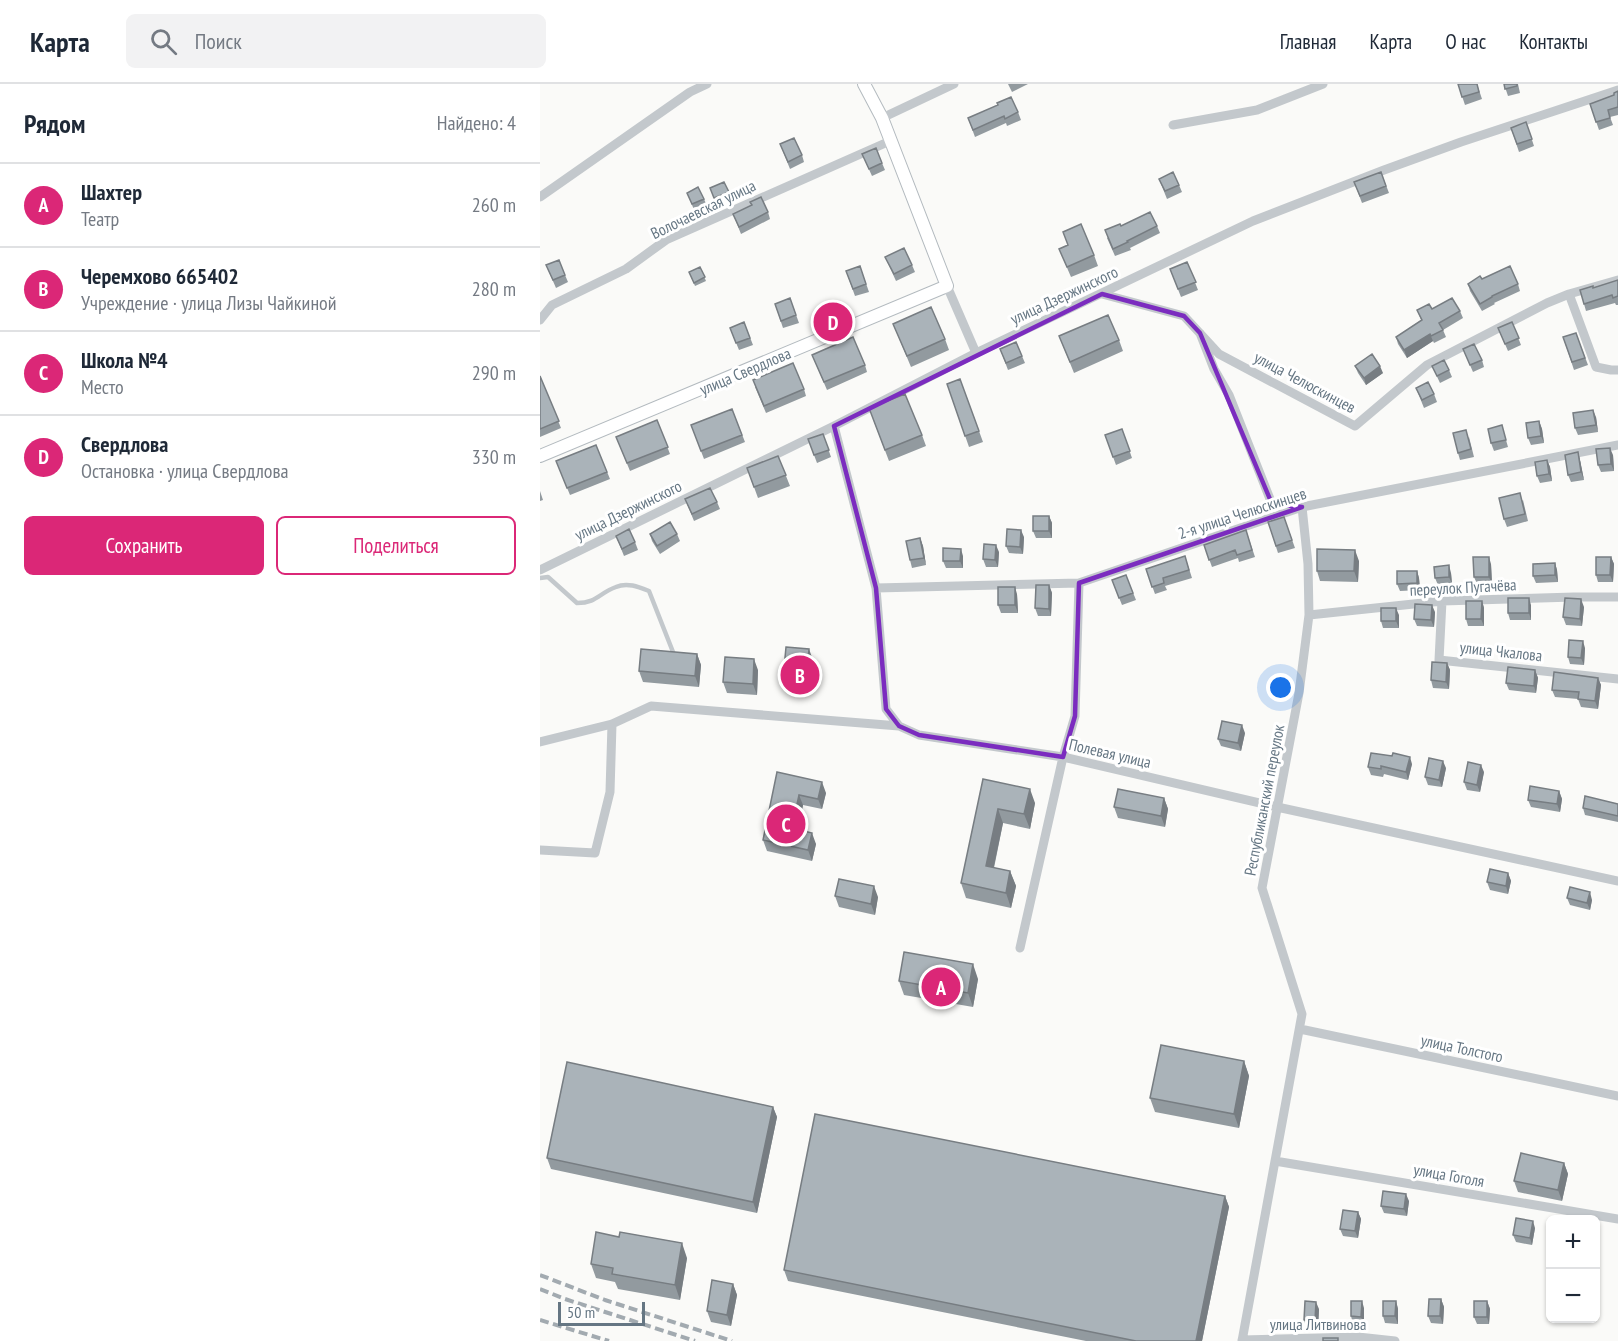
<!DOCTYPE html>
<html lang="ru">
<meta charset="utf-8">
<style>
:root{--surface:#fff;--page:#f2f2f3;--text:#1f2937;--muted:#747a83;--line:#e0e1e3;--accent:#db2777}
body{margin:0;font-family:"PT Sans Narrow",sans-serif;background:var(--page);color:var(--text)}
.controls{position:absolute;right:18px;bottom:18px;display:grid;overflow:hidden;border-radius:9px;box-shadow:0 2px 4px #0004}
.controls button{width:54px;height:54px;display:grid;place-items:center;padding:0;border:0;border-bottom:2px solid var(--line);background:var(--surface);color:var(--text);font:30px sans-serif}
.scale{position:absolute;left:18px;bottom:15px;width:87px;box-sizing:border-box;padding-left:6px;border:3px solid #657683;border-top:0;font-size:16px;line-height:21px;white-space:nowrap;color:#657683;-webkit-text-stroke:4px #fff;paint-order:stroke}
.you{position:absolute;left:741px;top:604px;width:21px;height:21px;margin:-15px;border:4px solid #fff;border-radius:50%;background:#1a73e8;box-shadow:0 0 0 9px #1a73e833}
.badge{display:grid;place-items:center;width:39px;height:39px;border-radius:50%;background:var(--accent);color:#fff;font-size:20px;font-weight:700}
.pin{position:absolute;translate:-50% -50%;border:3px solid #fff;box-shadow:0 2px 6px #0006}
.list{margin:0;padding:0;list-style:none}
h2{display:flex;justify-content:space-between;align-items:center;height:78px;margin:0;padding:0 24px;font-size:26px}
h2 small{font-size:20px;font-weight:400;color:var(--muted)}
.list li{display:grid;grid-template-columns:39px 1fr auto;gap:18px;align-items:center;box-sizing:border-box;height:84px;padding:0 24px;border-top:2px solid var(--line)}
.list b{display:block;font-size:22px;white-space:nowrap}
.list p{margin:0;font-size:20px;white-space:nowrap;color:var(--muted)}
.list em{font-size:20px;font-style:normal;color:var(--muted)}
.actions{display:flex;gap:12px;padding:18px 24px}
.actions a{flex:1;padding:14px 0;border:2px solid var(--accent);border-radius:9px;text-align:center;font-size:21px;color:var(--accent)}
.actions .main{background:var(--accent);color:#fff}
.icon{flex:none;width:33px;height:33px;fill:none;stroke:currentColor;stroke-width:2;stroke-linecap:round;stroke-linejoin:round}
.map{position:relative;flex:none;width:1078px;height:1257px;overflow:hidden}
header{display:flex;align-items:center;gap:36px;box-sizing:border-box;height:84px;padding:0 30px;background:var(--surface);border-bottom:2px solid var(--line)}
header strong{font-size:28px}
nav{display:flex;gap:33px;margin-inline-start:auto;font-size:21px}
.search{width:420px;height:54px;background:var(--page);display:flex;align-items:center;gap:15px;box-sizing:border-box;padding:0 21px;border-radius:9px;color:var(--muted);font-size:22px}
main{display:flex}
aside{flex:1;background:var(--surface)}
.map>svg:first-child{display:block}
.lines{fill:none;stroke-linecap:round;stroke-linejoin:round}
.secondary-casing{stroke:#b3babf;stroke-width:14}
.lane{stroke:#c3c8cc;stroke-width:4.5}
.street{stroke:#c3c8cc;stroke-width:9}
.secondary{stroke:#fff;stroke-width:12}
.rail{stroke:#a2aab0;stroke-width:4;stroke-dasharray:9 4.5;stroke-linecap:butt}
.wall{fill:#929a9f}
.shaded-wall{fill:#777d82}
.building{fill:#aab3b9;stroke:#777d82;stroke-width:1.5}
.marked{fill:none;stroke:#7b2cbf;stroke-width:4.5;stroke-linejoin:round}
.labels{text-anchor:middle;stroke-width:6;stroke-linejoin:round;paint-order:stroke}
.street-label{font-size:16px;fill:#657683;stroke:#fff}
</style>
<header>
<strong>Карта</strong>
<div class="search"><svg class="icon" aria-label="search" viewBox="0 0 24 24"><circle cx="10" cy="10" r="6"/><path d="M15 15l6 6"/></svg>Поиск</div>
<nav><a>Главная</a><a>Карта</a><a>О нас</a><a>Контакты</a></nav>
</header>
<main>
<aside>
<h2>Рядом<small>Найдено: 4</small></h2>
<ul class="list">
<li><span class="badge">A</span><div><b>Шахтер</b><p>Театр</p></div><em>260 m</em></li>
<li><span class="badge">B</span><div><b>Черемхово 665402</b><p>Учреждение · улица Лизы Чайкиной</p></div><em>280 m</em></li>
<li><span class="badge">C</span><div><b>Школа №4</b><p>Место</p></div><em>290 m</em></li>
<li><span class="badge">D</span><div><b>Свердлова</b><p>Остановка · улица Свердлова</p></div><em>330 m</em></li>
</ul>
<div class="actions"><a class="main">Сохранить</a><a>Поделиться</a></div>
</aside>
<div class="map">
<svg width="1078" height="1257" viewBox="0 0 1078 1257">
<rect width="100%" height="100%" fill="#fafaf8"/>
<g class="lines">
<g class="secondary-casing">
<path id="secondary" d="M0,372L407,202L342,34L324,0"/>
</g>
<path class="lane" d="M0,494L8,493L37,519C57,519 59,509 76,503C87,498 99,503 109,507L133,568"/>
<path class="street" d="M342,34L414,0
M633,41L717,26L783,0
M0,113L150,8L167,0
M407,202L436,269
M562,210L644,232L679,270L815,342L887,281L1007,219L1029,210L1078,196
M1029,210L1056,283L1071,286H1078
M0,236L12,221L86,185L126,156L350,57
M660,249L674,285L689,311L732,420L762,423L768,480L769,531L759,609L722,804L762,930L702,1257
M294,342L336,504L346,625L359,642L379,651L523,673L737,723L1078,797
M0,486L294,342L436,269L713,137L844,86L921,58L1078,6
M336,504L539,499L762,423L1078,361
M902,517L899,576L1078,595
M769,531L902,517L1034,513H1078
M0,658L72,640L111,622L359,642
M0,766L55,769L70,708L72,640
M480,864L523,673L535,632L539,499
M760,945L1078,1012
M735,1077L1078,1135
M702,1256L818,1253L855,1257"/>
<use href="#secondary" class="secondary"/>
<path class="rail" d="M0,1191L65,1216L192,1257
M0,1205L25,1215L155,1257
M0,1236L69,1257"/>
</g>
<path class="wall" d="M468,0H488L472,8Z
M918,0H937L942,15L925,21Z
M964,0H978L980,9L968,12Z
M1078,7V31L1070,33L1073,41L1059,46L1050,20L1074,11Z
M478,28L481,36L467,42L466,39L435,53L428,34Z
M986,38L994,62L979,68L971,44Z
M240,60L262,71L264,78L250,85Z
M322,70L342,79L345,86L332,92Z
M841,88L849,109L822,119L814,98Z
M619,95L639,101L642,108L627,115Z
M184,98L191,115L177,121L170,104Z
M147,109L164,115L167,122L155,128Z
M212,121L228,128L230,135L201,150L193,130Z
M581,142H617L620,149L590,164L591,166L575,172L567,154Z
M523,148L554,171L558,182L531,193L519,165L528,161Z
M345,173L372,181L375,188L356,197Z
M647,178L658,206L641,213L630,185Z
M6,181L25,191L28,198L16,204Z
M320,182L329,208L315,212L306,187Z
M160,183L166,197L155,202L149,188Z
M942,195L978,200L980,207L954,219L955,220L942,227L930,207L928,200Z
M1078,196V221H1076L1075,219L1046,227L1044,220L1053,204Z
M250,214L259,239L243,244L235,220Z
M892,225L920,227L923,234L903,246L906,253L894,259L893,257L867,274L858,260L856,253L881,236L877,226Z
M204,238L213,261L199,266L190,244Z
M972,238L981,261L968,267L958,244Z
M353,240L405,255L409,266L371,283Z
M1036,249L1048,281L1034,286L1023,253Z
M519,252L579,256L583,267L534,289Z
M476,258L485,279L468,286L460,265Z
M923,265L942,276L944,283L933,288Z
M272,271L325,281L327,288L287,306Z
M815,282L843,289L826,301L818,289Z
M892,282L909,286L912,293L900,299Z
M0,292L21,344L0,353Z
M420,295L443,358L429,363L407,300Z
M215,303L264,305L266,312L226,329Z
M876,304L894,310L897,318L884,324Z
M192,325L205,358L164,375L151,341Z
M1056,333L1058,348L1038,351L1035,344Z
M333,335L382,351L386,362L349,377Z
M117,336L130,370L90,387L76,353Z
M999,337L1002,345L1004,359L991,361L988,354Z
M582,345L592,374L576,381L565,351Z
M964,349L968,363L954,367L951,359Z
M283,350L291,373L277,379L268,355Z
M929,353L934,373L920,376L918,369Z
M56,361L70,395L30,411L16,377Z
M1038,368L1040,376L1044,396L1031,398L1028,391Z
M1073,371L1074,387L1061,388L1058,381Z
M238,372L250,402L218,414L207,384Z
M1007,376L1010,383L1012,397L1000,399L997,392Z
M0,407L3,416L0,417Z
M145,415L177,418L180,425L154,437Z
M983,416L988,437L967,443L964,435Z
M509,432L512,439V454H496L493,447Z
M744,433L755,464L738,469L728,438Z
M706,446L715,473L699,478L698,474L672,483L664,461Z
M110,450H137L140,457L120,470L112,457Z
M76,452L95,458L98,466L84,472Z
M484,453L483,470L469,469L466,462Z
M380,454L383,462L386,481L372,484L370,476Z
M459,468L458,483H446L443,475Z
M423,472V484H406L403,477Z
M645,472L652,494L625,502L627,506L615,510L606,485Z
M1071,473L1074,480L1073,498H1058L1056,491Z
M819,477L818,498L780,497L777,487Z
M1015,479L1017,486L1018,498L996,499L993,492Z
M951,480L952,500H937L934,493Z
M877,487L879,494L880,506L860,507L857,500Z
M911,489L912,500L898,501L895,494Z
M586,491L596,516L582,521L572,496Z
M509,501L512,509L511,532H498L495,524Z
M477,510L478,529H461L458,521Z
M942,517L944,524V542H928L926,535Z
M991,521V536H970L968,529Z
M1044,523L1042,542L1026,541L1023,533Z
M895,528L894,543L877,542L874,535Z
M859,531V544H843L841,537Z
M1045,564L1044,581L1030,580L1028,573Z
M157,570L161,581L159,603L103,598L99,587Z
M273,576L270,608L247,606L243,595Z
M907,579L910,586L909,605L893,604L891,596Z
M218,586L217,611L187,609L183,598Z
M995,586L998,594L996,609L969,606L966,599Z
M1058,594L1061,601L1058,625L1041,623L1038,615L1015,613L1012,606Z
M705,649L701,667L681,662L678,655Z
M872,680L868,696L844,690L843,693L831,691L828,683Z
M906,684L902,703L888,701L885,693Z
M237,688L286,709L282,725L263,721L258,746L276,760L272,777L227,767L223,756Z
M944,688L940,708L927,706L924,698Z
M443,695L495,719L490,745L463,739L454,784L470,787L476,802L471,824L426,814L421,799Z
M1019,707L1022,715L1020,728L991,723L988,716Z
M624,714L628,725L625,743L578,734L574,723Z
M1078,720V738L1045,731L1043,724Z
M968,789L971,797L968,810L950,806L947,798Z
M295,812L338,813L335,831L299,823Z
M1027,814L1052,816L1050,826L1030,821Z
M438,895L433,923L364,911L359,897Z
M704,977L709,992L699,1044L615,1028L610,1014Z
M233,1023L237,1033L217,1129L11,1085L7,1074Z
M1024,1079L1028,1090L1022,1117L978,1108L974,1097Z
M685,1112L689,1123L662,1257H546L248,1197L244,1186Z
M869,1117L867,1132L844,1129L841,1122Z
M818,1128L821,1135L818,1154L803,1152L800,1145Z
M995,1144L992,1161L976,1158L973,1151Z
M147,1174L140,1216L78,1205L75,1198L56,1194L51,1180Z
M193,1200L197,1211L191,1242L171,1238L167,1227Z
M901,1215L904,1223L903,1240L891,1239L888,1232Z
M856,1217L858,1225V1240L845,1239L843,1232Z
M947,1217L950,1225L949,1240H937L934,1233Z
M824,1224V1240H813L811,1232Z
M779,1225L778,1244L766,1243L764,1236Z"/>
<path class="shaded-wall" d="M890,250L893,257L867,274L864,266Z
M840,282L843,289L826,301L824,294Z
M1053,326L1056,333L1058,348L1056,341Z
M999,337L1002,345L1004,359L1001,352Z
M1070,364L1073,371L1074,387L1071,380Z
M1038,368L1040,376L1044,396L1041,388Z
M1007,376L1010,383L1012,397L1009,390Z
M509,432L512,439V454L509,447Z
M481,446L484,453L483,470L480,463Z
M380,454L383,462L386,481L384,474Z
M456,461L459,468L458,483L455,476Z
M421,465L423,472V484L420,477Z
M815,466L819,477L818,498L814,487Z
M949,473L951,480L952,500L949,493Z
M1071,473L1074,480L1073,498L1070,491Z
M1015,479L1017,486L1018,498L1015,491Z
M909,481L911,489L912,500L909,493Z
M877,487L879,494L880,506L877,499Z
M509,501L512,509L511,532L509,525Z
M475,503L477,510L478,529L475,521Z
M989,514L991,521V536L989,529Z
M1041,515L1044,523L1042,542L1040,535Z
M942,517L944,524V542L941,535Z
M892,521L895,528L894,543L891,536Z
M856,524L859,531V544L856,537Z
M1043,557L1045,564L1044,581L1041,574Z
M269,565L273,576L270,608L266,597Z
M157,570L161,581L159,603L155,592Z
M214,575L218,586L217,611L213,600Z
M907,579L910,586L909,605L906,598Z
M995,586L998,594L996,609L994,602Z
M1058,594L1061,601L1058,625L1055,617Z
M702,641L705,649L701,667L698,659Z
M870,673L872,680L868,696L866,688Z
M903,677L906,684L902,703L899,696Z
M941,681L944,688L940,708L937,701Z
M282,698L286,709L282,725L278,715Z
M490,705L495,719L490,745L484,730Z
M1019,707L1022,715L1020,728L1017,720Z
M259,711L263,721L256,755L252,744Z
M624,714L628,725L625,743L621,732Z
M458,725L463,739L451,796L446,782Z
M272,749L276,760L272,777L268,766Z
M470,787L476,802L471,824L466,809Z
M968,789L971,797L968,810L966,802Z
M334,802L338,813L335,831L331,820Z
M1050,808L1052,816L1050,826L1047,819Z
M433,880L438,895L433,923L428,909Z
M704,977L709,992L699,1044L694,1030Z
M233,1023L237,1033L217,1129L213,1118Z
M1024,1079L1028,1090L1022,1117L1018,1106Z
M866,1110L869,1117L867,1132L864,1125Z
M685,1112L689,1123L662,1257H656Z
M818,1128L821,1135L818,1154L815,1147Z
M993,1137L995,1144L992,1161L990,1154Z
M142,1159L147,1174L140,1216L135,1201Z
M193,1200L197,1211L191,1242L187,1231Z
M901,1215L904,1223L903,1240L900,1232Z
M822,1217L824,1224V1240L821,1233Z
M856,1217L858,1225V1240L855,1232Z
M947,1217L950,1225L949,1240L947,1233Z
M776,1218L779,1225L778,1244L775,1236Z"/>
<path class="building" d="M918,0H937L939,8L922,13Z
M964,0H977V2L965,5Z
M1078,7V23L1068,26L1070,34L1056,38L1050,20L1074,11V9Z
M471,13L478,28L465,35L464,32L433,46L428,34L458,21L457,19Z
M986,38L992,55L977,60L971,44Z
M254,54L262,71L248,78L240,60Z
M336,64L342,79L329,85L322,70Z
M633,88L639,101L625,107L619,95Z
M841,88L846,102L820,112L814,98Z
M184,98L189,108L174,114L170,104Z
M158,103L164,115L152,120L147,109Z
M221,113L228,128L199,143L193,130L212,121L210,118Z
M610,128L617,142L587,157L588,158L573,165L565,146L580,140L581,142Z
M541,140L554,171L527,183L519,165L528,161L523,148Z
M364,164L372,181L354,190L345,173Z
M19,176L25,191L13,196L6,181Z
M647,178L656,198L638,205L630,185Z
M320,182L326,200L313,205L306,187Z
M970,182L978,200L952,212V213L940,220L928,200L940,192L942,195Z
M160,183L165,193L154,199L149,188Z
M1078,196V212L1073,214L1072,211L1044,220L1040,206L1053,202V204Z
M250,214L256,231L241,237L235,220Z
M912,214L920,227L899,239L903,246L891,252L890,250L864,266L856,253L882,236L877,226L889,220L892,225Z
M391,223L405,255L367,272L353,240Z
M568,231L579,256L530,278L519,252Z
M204,238L210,254L196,259L190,244Z
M972,238L979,254L965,260L958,244Z
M1036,249L1045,274L1032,278L1023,253Z
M313,253L325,281L284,298L272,271Z
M476,258L482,272L466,279L460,265Z
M934,260L942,276L930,281L923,265Z
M832,270L840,282L824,294L815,282Z
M904,276L909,286L897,292L892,282Z
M253,279L264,305L224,322L213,296Z
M0,292L19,337L0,345Z
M420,295L439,347L425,352L407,300Z
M888,298L894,310L882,316L876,304Z
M365,310L382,351L345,366L329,324Z
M192,325L202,351L161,367L151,341Z
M1053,326L1056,341L1035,344L1033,329Z
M117,336L128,363L87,379L76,353Z
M999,337L1001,352L988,354L986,339Z
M962,341L966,356L951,359L948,345Z
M582,345L590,367L573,373L565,351Z
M926,346L931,365L918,369L913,349Z
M283,350L289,366L274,371L268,355Z
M56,361L67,388L27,404L16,377Z
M1070,364L1071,380L1058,381L1056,365Z
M1038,368L1041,388L1028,391L1025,371Z
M238,372L246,391L214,403L207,384Z
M1007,376L1009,390L997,392L995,378Z
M170,404L177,418L152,430L145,415Z
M980,409L985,430L964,435L959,414Z
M493,432H509V447H493Z
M744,433L752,456L736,462L728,438Z
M130,438L137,450L117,462L110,450Z
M89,445L95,458L82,465L76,452Z
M467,445L481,446L480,463L466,462Z
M706,446L712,466L697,471L695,466L669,476L664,461Z
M380,454L384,474L370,476L366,457Z
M444,460L456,461L455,476L443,475Z
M403,464L421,465L420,477H403Z
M777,465L815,466L814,487H777Z
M645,472L649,486L623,494L624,499L612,503L606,485Z
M933,473H949V493H934Z
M1056,473H1071L1070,491H1056Z
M1015,479V491L993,492V480Z
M909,481V493L895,494L894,483Z
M857,487H877V499L857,500Z
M586,491L593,509L579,514L572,496Z
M496,501H509V525L495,524Z
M458,503H475V521H458Z
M968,514H989V529H968Z
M1025,514L1041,515L1040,535L1023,533Z
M926,517H942L941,535H926Z
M875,520L892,521L891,536L874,535Z
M841,524H856V537H841Z
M1029,556L1043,557L1041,574L1028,573Z
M246,563L269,565L266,597L243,595Z
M101,565L157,570L155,592L99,587Z
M185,573L214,575L213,600L183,598Z
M892,578L907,579L906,598L891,596Z
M968,583L995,586L994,602L966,599Z
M1014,588L1058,594L1055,617L1038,615L1039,608L1012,606Z
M682,637L702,641L698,659L678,655Z
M831,669L852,672L853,669L870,673L866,688L841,682V685L828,683Z
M889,674L903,677L899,696L885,693Z
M928,678L941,681L937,701L924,698Z
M237,688L282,698L278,715L259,711L252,744L272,749L268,766L223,756Z
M443,695L490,705L484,730L458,725L446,782L470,787L466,809L421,799Z
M990,702L1019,707L1017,720L988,716Z
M578,705L624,714L621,732L574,723Z
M1045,712L1078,720V732L1043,724Z
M950,785L968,789L966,802L947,798Z
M299,795L334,802L331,820L295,812Z
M1030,803L1050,808L1047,819L1027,814Z
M364,868L433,880L428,909L359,897Z
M621,961L704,977L694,1030L610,1014Z
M27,978L233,1023L213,1118L7,1074Z
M275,1030L685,1112L656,1257H596L244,1186Z
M981,1069L1024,1079L1018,1106L974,1097Z
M843,1107L866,1110L864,1125L841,1122Z
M803,1126L818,1128L815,1147L800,1145Z
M976,1134L993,1137L990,1154L973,1151Z
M56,1148L79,1153L80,1148L142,1159L135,1201L72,1190L73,1184L51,1180Z
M172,1196L193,1200L187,1231L167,1227Z
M889,1215H901L900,1232H888Z
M765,1217L776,1218L775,1236H764Z
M811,1217H822L821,1233L811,1232Z
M843,1217H856L855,1232H843Z
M934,1217H947V1233H934Z
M783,1254H798V1257H783Z"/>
<path class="marked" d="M562,210L644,232L660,249L732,420L762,423L539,499L535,632L523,673L379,651L359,642L346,625L336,504L294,342Z"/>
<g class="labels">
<g class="street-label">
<text transform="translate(163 125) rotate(-26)" y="6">Волочаевская улица</text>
<text transform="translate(524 211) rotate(-25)" y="6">улица Дзержинского</text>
<text transform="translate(205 287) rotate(-23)" y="6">улица Свердлова</text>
<text transform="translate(765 298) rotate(28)" y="6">улица Челюскинцев</text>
<text transform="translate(88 426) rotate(-26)" y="6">улица Дзержинского</text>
<text transform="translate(702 429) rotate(-18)" y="6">2-я улица Челюскинцев</text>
<text transform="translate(923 503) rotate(-3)" y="6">переулок Пугачёва</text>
<text transform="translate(961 567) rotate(6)" y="6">улица Чкалова</text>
<text transform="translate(570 669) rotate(13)" y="6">Полевая улица</text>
<text transform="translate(724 716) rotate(-79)" y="6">Республиканский переулок</text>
<text transform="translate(922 964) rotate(12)" y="6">улица Толстого</text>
<text transform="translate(909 1091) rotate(10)" y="6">улица Гоголя</text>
<text x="778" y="1246">улица Литвинова</text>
</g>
</g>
</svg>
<div class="controls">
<button>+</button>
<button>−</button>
</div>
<div class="scale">50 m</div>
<div class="you"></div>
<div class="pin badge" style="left:401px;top:903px">A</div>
<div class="pin badge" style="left:260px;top:591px">B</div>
<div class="pin badge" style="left:246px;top:740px">C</div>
<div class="pin badge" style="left:293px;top:238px">D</div>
</div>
</main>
